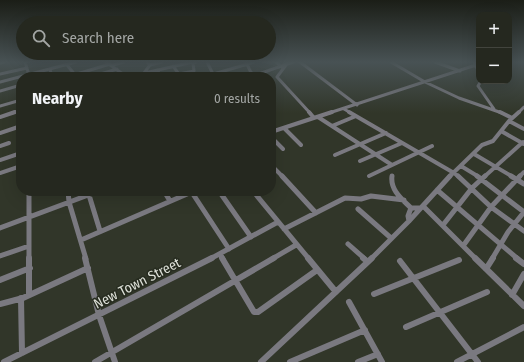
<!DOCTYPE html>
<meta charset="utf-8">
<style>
:root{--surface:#25281f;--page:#2d3028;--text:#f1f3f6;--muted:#a3a6a4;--line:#42443d}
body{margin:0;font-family:"Fira Sans Condensed",sans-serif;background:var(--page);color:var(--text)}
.controls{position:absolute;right:12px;top:12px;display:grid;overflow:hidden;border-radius:8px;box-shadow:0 4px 16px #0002}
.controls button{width:36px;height:36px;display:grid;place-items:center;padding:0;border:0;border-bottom:1px solid var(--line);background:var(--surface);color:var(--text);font:20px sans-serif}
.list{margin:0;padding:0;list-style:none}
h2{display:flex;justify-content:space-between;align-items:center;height:52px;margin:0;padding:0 16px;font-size:17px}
h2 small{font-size:13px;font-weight:400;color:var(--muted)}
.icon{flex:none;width:22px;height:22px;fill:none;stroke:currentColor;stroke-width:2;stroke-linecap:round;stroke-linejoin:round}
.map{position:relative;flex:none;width:524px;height:362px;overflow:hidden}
.search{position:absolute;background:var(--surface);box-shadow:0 4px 16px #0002;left:16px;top:16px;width:260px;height:44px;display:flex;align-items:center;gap:10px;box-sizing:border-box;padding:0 14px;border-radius:22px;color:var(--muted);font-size:15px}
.panel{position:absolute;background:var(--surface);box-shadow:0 4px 16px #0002;left:16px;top:72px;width:260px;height:124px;border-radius:16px}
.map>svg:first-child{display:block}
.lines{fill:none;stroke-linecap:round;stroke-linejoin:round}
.minor-far3{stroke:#7a7980;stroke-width:3}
.minor-far2{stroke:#7a7980;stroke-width:4}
.minor-far1{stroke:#7a7980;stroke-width:5}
.minor{stroke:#7a7980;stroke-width:6}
.labels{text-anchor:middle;stroke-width:3;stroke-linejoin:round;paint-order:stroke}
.near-street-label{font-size:14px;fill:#dde0d8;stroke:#272c20}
</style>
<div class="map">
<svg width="524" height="362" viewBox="0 0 524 362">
<rect width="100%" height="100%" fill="#313629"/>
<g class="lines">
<path class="minor-far3" d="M25,62L29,75
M106,62L127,77
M207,62L213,74
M246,62L253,77
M276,62L282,67
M300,62L357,105
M391,62L425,82L459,98L502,113
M435,62L460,71
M474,62L479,72
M0,63L4,62
M247,64L254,62
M67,65L76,76
M113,65L124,62
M150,65L162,62
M286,65L277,77L310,113
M173,66L181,77
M50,69L52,77
M157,70L162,77
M144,73L150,65L147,62
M0,74L27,68
M179,74L194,71L193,63L196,62
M253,76L293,62
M67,77L110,64
M91,77L117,69
M127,77L193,62
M203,77L248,64
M238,77L252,73
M481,81L478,86L494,109
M0,82L76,62
M0,91L21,85
M0,106L21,100
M344,109L351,113
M12,113L21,110
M329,113L479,64
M518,113L524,107"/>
<path class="minor-far2" d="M309,112L314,118
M349,112L454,173L459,177
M500,112L512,118
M0,117L15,112
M318,117L392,165
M509,121L524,129
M271,124L274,131
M332,126L356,116
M284,128L301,145
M501,131L524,144
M271,132L332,112
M0,133L21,126
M271,137L283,149
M0,146L9,143
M474,154L513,177
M335,155L386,133
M0,160L21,153
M360,161L402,143
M271,165L283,177
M461,166L479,177
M0,173L21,166
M369,176L432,146
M449,177L482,145L493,141L509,121L519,112
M484,177L523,142
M519,177L524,172"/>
<path class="minor-far1" d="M282,176L316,213
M392,176C390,190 402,199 411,208H420
M458,176L491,207L524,231
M477,176L524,212
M511,176L524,184
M437,190L518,259
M29,191V259
M68,191L69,202L86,259
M164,191L170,201
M191,191L229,249
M219,191L251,237
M253,191L309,259
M89,195L100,231
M423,206L476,259
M358,209L391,238
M409,221L408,216L411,208
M443,225L472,188L485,176
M0,228L99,191
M284,229L345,198L361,199L371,196L404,200
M81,240L194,191
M348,244L365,259
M463,246L491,207L520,176
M220,254L223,259
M0,256L29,246
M210,259L278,222
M272,259L296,245
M371,259L409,221L450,176
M492,259L508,232L524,212"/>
<path class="minor" d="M29,258V295
M85,258L99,315L115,362
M222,258L254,312H258L317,270
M308,258L336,292
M363,258L368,262
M475,258L524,306
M516,258L524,264
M400,261L478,362
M486,269L493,258
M0,280L30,268
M374,294L459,260
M512,295L524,274
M21,298L22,353
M349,302L382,362
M0,304L23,298L88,268
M406,327L487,292
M4,362L212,258
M95,362L274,258
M261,362L372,258
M290,362L365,330
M358,362L378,354
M457,362L524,327"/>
</g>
<linearGradient id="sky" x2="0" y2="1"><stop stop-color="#1b1e17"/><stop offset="0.55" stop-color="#485254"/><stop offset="1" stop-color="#485254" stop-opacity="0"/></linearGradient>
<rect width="524" height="113" fill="url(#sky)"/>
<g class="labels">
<g class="near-street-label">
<text transform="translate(137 283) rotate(-27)" y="5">New Town Street</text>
</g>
</g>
</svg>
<div class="controls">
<button>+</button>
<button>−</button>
</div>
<div class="search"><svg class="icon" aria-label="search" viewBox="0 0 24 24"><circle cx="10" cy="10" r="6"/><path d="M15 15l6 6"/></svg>Search here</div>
<section class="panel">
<h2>Nearby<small>0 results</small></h2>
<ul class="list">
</ul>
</section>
</div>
